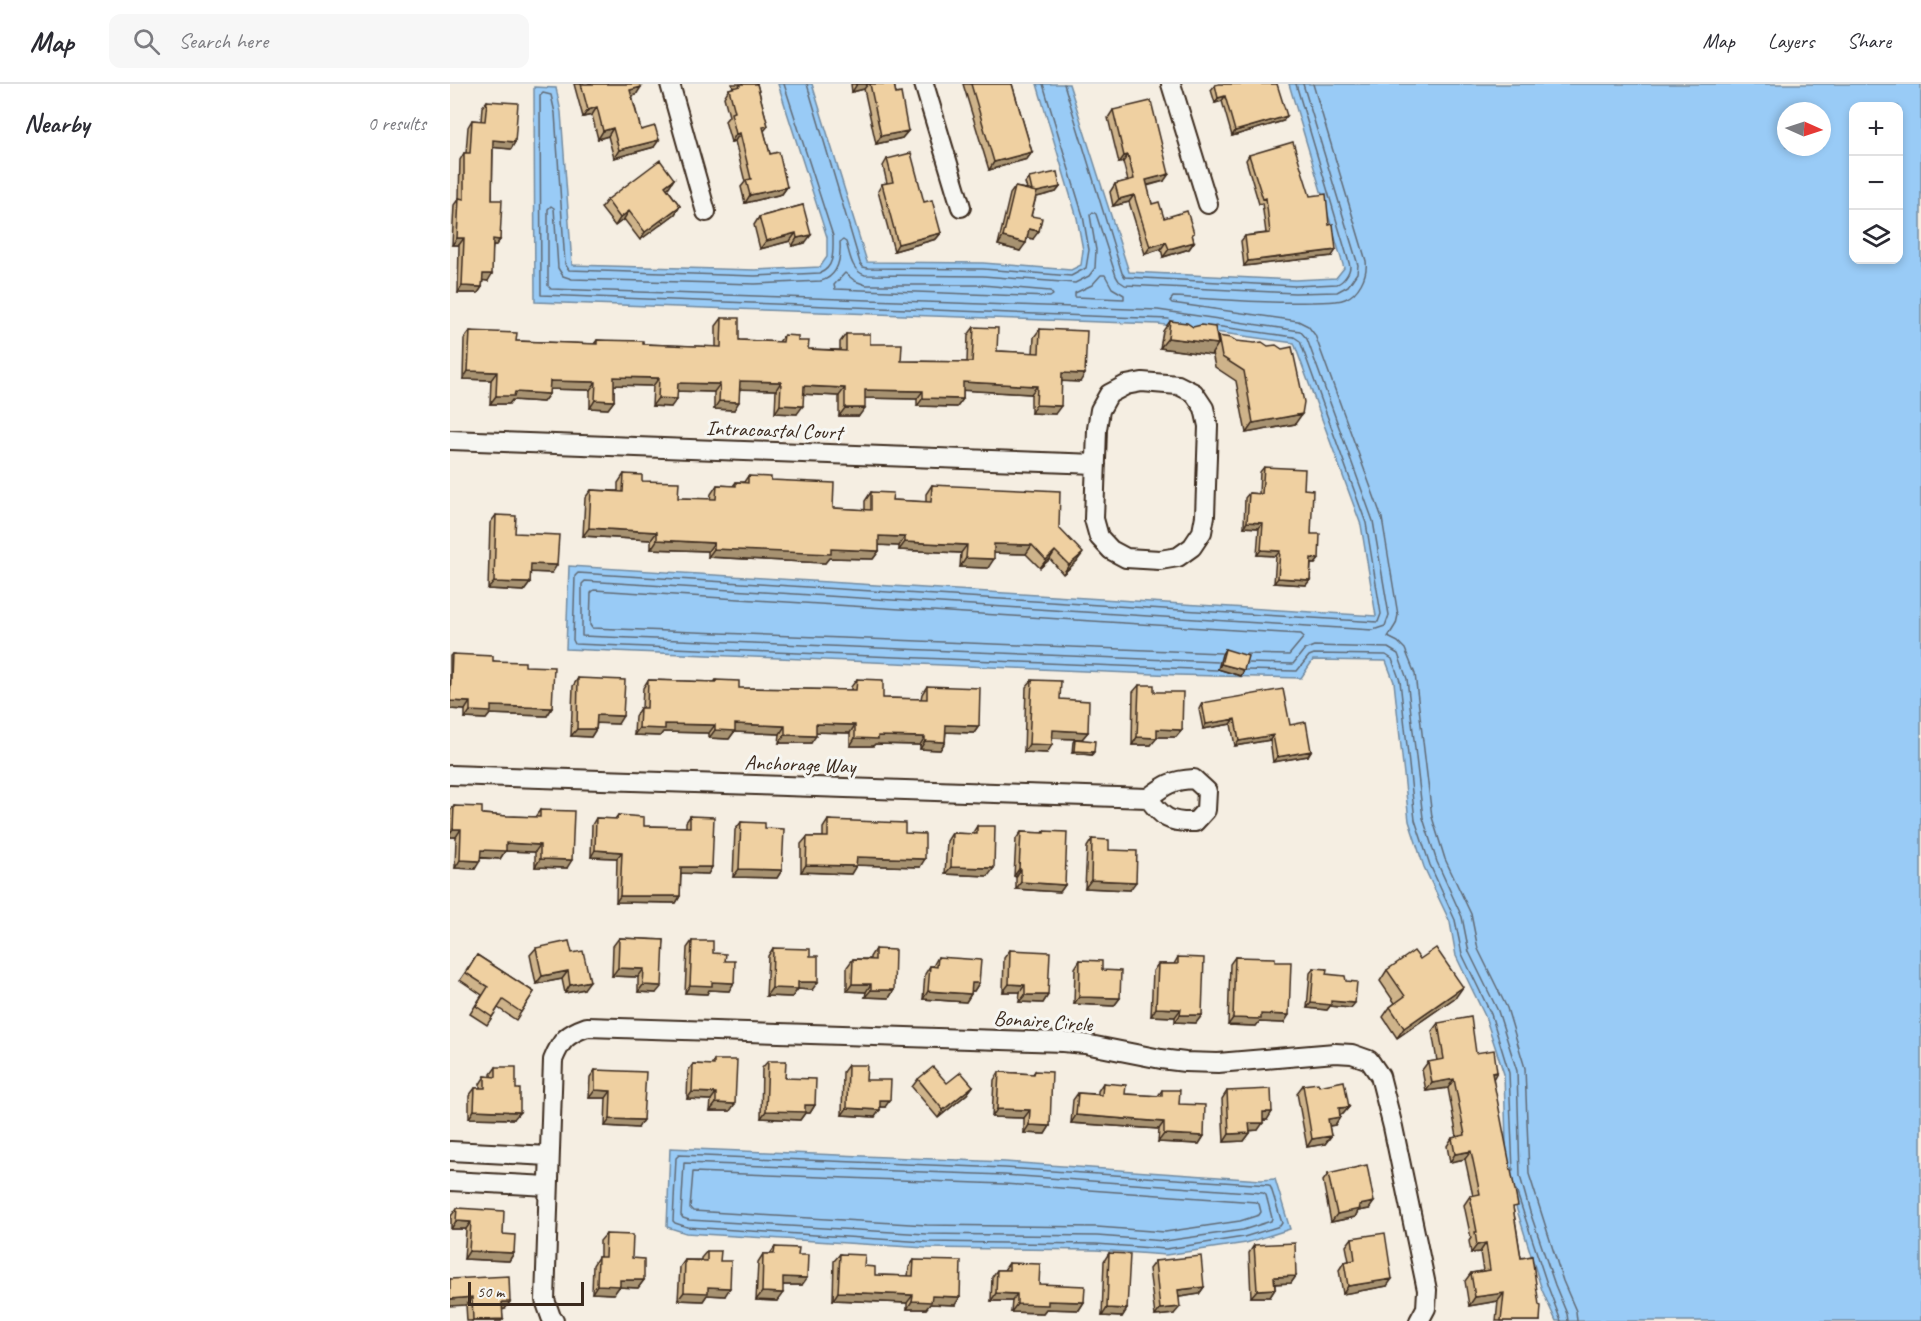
<!DOCTYPE html>
<meta charset="utf-8">
<style>
:root{--surface:#fff;--page:#f7f7f7;--text:#2b2b33;--muted:#7c7c81;--line:#e1e1e2}
body{margin:0;font-family:Caveat,sans-serif;background:var(--page);color:var(--text)}
.controls{position:absolute;right:18px;top:18px;display:grid;overflow:hidden;border-radius:12px;box-shadow:0 3px 9px #0003}
.controls button{width:54px;height:54px;display:grid;place-items:center;padding:0;border:0;border-bottom:2px solid var(--line);background:var(--surface);color:var(--text);font:30px sans-serif}
.compass{position:absolute;left:1327px;top:18px;width:54px;height:54px;border-radius:50%;background:var(--surface);box-shadow:0 3px 9px #0003;rotate:93deg}
.scale{position:absolute;left:18px;bottom:15px;width:116px;box-sizing:border-box;padding-left:6px;border:3px solid #3b2a1e;border-top:0;font-size:16px;line-height:21px;white-space:nowrap;color:#3b2a1e;-webkit-text-stroke:4px #f6f6f2;paint-order:stroke}
.list{margin:0;padding:0;list-style:none}
h2{display:flex;justify-content:space-between;align-items:center;height:78px;margin:0;padding:0 24px;font-size:26px}
h2 small{font-size:20px;font-weight:400;color:var(--muted)}
.icon{flex:none;width:33px;height:33px;fill:none;stroke:currentColor;stroke-width:2;stroke-linecap:round;stroke-linejoin:round}
.map{position:relative;flex:none;width:1471px;height:1237px;overflow:hidden}
header{display:flex;align-items:center;gap:36px;box-sizing:border-box;height:84px;padding:0 30px;background:var(--surface);border-bottom:2px solid var(--line)}
header strong{font-size:28px}
nav{display:flex;gap:33px;margin-inline-start:auto;font-size:21px}
.search{width:420px;height:54px;background:var(--page);display:flex;align-items:center;gap:15px;box-sizing:border-box;padding:0 21px;border-radius:12px;color:var(--muted);font-size:22px}
main{display:flex}
aside{flex:1;background:var(--surface)}
.map>svg:first-child{display:block}
.water{fill:#99cbf6;stroke:#738ba0;stroke-width:1.5;fill-rule:evenodd}
.lines{fill:none;stroke-linecap:round;stroke-linejoin:round}
.shore{stroke:#616a74;stroke-width:1.5}
.street-casing{stroke:#3b2a1e;stroke-width:22}
.street{stroke:#f6f6f2;stroke-width:18}
.wall{fill:#ceb38a;stroke:#3b2a1e;stroke-width:1.5}
.shaded-wall{fill:#a79271;stroke:#3b2a1e;stroke-width:1.5}
.building{fill:#efd0a1;stroke:#3b2a1e;stroke-width:1.5}
.labels{text-anchor:middle;stroke-width:6;stroke-linejoin:round;paint-order:stroke}
.street-label{font-size:21px;fill:#3b2a1e;stroke:#f6f6f2}
</style>
<header>
<strong>Map</strong>
<div class="search"><svg class="icon" aria-label="search" viewBox="0 0 24 24"><circle cx="10" cy="10" r="6"/><path d="M15 15l6 6"/></svg>Search here</div>
<nav><a>Map</a><a>Layers</a><a>Share</a></nav>
</header>
<main>
<aside>
<h2>Nearby<small>0 results</small></h2>
<ul class="list">
</ul>
</aside>
<div class="map">
<svg width="1471" height="1237" viewBox="0 0 1471 1237">
<rect width="100%" height="100%" fill="#f5eee2"/>
<filter id="ink" filterUnits="userSpaceOnUse"><feTurbulence type="fractalNoise" baseFrequency=".0167" numOctaves="2"/><feDisplacementMap in="SourceGraphic" scale="12" xChannelSelector="R" yChannelSelector="G"/><feConvolveMatrix kernelMatrix="1 2 1 2 8 2 1 2 1" color-interpolation-filters="sRGB"/></filter>
<g filter="url(#ink)">
<path class="water" d="M328,0H362L417,178L533,179L621,186L631,181L633,166L627,134L587,0H619L679,188L845,196L886,194L894,184L839,0H1471V1237H1106L1092,1206L1057,1094L1054,990L1035,932L1006,872L1000,838L974,783L959,737L944,598L936,577L863,576L851,594L727,591L116,565L119,482L926,532L911,441L844,259L708,240L85,218L84,3L106,4L111,28L122,181L305,186L370,183L377,173V153ZM1404,22H1448V176H1404ZM1336,27H1372V63H1336Z
M220,1064L555,1078L811,1096L825,1095L840,1145L796,1159L716,1171L646,1166L476,1164L236,1149L217,1143Z"/>
<g class="lines">
<path class="shore" d="M334,0L383,152C383,167 385,183 370,189L305,192L119,186L115,180L105,29L101,11L93,9L90,12L91,211L719,235
M357,0L410,179L413,183L418,184L533,185L621,192L636,184L639,166L633,132L593,0
M614,0L672,189L675,193L845,202L887,200C893,198 900,189 900,182L846,0
M863,0L916,177C918,192 908,210 895,215C885,219 872,217 862,218C816,220 769,215 723,213L720,217L722,219L848,237L858,242L865,251L932,434L948,531L946,540L938,553L948,558L955,565L965,590L982,733L995,775L1021,830L1028,865L1057,924L1075,984L1079,1090L1113,1197L1126,1227L1127,1237
M395,189L405,197L416,201H532L600,207L603,211L600,213L385,205L384,201Z
M651,191H655L662,204L674,211V215L625,213V209L642,201Z
M765,242L844,253L850,257L916,439L931,530L928,538L128,489L125,492L123,556L125,560L767,586
M771,569L142,544L140,541L141,509L144,506L851,550L854,553L839,571L796,570
M768,578L132,552V500L135,497L923,546L935,542L939,531L923,437L857,255L850,247L708,226L101,205L98,202V125L101,122L104,124L108,184L113,192L122,195L305,200L371,197C389,192 391,174 390,158L393,156L396,158C400,170 401,187 415,191L533,192L625,199L639,192L645,184L646,166L640,131L643,128L646,130L666,192L669,197L675,201L845,209L887,208L898,202L907,189L908,181L853,0
M798,579L843,580L854,566L864,562L938,564L948,570L957,595L973,734L987,778L1012,833L1019,868L1048,927L1067,987L1070,1092L1080,1128L1105,1201L1117,1230L1118,1237
M796,586L847,587L859,572L864,570L936,571L942,575L950,597L965,736L980,781L1005,836L1012,870L1041,930L1059,989L1063,1087
M229,1071L555,1084L819,1101L821,1104L832,1139L830,1142L794,1153L716,1165L646,1160L476,1158L237,1143L225,1139L223,1137L226,1074Z
M234,1079L554,1091L813,1109L816,1111L822,1134L821,1137L793,1146L715,1157L647,1152L476,1150L239,1136L233,1134L231,1131Z
M243,1088L554,1100L806,1118L809,1120L811,1128L809,1131L790,1137L715,1148L647,1143L477,1141L243,1127L240,1124Z
M1066,1106L1098,1203L1111,1237"/>
<g class="street-casing">
<path id="street" d="M220,0L256,128
M474,0L511,123
M721,0L758,120
M692,298L728,301L744,309L754,324L758,342L755,432L752,448L742,463L728,473L710,476L676,474L661,466L649,453L644,435L647,345L650,326L659,310L676,301Z
M0,356L646,380
M0,691L698,714
M744,695L757,707L756,726L745,738C719,739 713,734 698,714C715,701 722,696 744,695Z
M0,1067L99,1072
M0,1097L98,1102
M104,1237L101,1233L95,1216L103,976C111,956 117,950 137,943L613,958L635,960L711,975L735,978L768,979L885,969L902,970L919,976L930,992L943,1043L977,1206L976,1224L969,1237"/>
</g>
<use href="#street" class="street"/>
</g>
<path class="wall" d="M124,0H190L186,11L182,12L191,46L204,63L164,74L158,52L148,55L142,31L133,33Z
M282,0H307L318,42L314,47L320,70L337,103L332,110L295,119L291,103L295,98L285,57L281,58L275,37L279,32L274,13L279,5L283,4Z
M401,0H444L446,10L458,47L452,54L426,60L414,5L402,8Z
M513,0H562L582,68L577,75L539,86Z
M765,1L833,37L782,52L772,17L765,19L761,6Z
M37,17L65,58L61,65L43,63L42,116L50,156L45,162H43L38,197L33,196L32,203L28,209H8L9,161H2L4,121L9,114L10,76L14,69H16L18,43L22,36L31,37L32,23Z
M663,26L714,97L697,102L702,120L714,134L744,149L742,151L744,158L739,165L713,173L711,165L695,170L679,118L663,122L660,108L665,100L678,97L673,78L669,79L658,34Z
M799,71L860,112L882,172L794,182L791,157L795,152L816,149L812,119L809,120L796,76Z
M437,75L474,118L491,149L486,155L444,167L428,107L432,100L437,99L433,82Z
M579,94L610,103L606,108L586,113L581,132L583,155L577,153L570,167L548,161L560,110L565,103L577,105L575,99Z
M224,95L217,104L230,122L225,130L190,156L174,135L165,142L151,124L157,116Z
M353,121L355,159L342,162L340,157L310,165L304,141L309,133Z
M272,234L289,256L329,258L334,251L348,257L358,265L390,266V258L396,250L420,260L451,277L517,278L518,251L524,243L547,267L583,269L584,253L590,245L630,298L612,297L605,330L581,329V310L513,306V315L507,323L467,322V315L415,314L409,332H389V312L353,310L347,330L325,329L326,306L290,305L284,326L264,325V308L227,307L221,323L202,322L203,302L164,301V317L158,325L140,324V306L99,305V310L93,318L62,316L59,320H40L41,296L13,295L14,255L20,247L66,257L144,260L147,256L193,260L266,263V242Z
M720,237L743,243L767,254L768,252L845,340L796,349L786,297L765,283L762,269L761,271L710,264L713,247Z
M814,383L854,405L861,450L869,475L865,480H861L860,496L856,501L824,499L826,472L807,471L809,444L794,443L795,414L799,409L809,410L810,388Z
M174,390L192,397L228,414L260,415L261,410L267,401L283,402L286,398H294L298,392L321,396L383,424L415,426V417L421,408L442,416L476,418V410L482,401L609,444L627,477L613,490L600,475L590,484L576,470L544,469L538,484L510,483L511,469L449,466V462L429,461V467L423,475L379,474L375,479L258,473V467L201,465V456L133,452L135,414L141,406L168,407V399Z
M46,431L65,449L102,489L80,488V499L74,507L38,505L40,439Z
M775,565L794,586L791,592L768,585L772,570Z
M2,570L75,582L102,624L97,632L40,630L36,635L15,634V626L0,625V572Z
M128,594L168,640L147,639L146,645L141,653L121,652L123,602Z
M407,595L433,614L471,615L472,610L477,602L529,642L524,649L496,648L495,658L490,666L470,665V661L425,660L423,662H400V649L366,648L361,659H329L330,650L284,648L279,655L259,654V649L213,648L210,652L184,651L185,632L190,624H192L193,604L198,596L264,598L266,596L289,604L401,606V603Z
M582,596L610,615L638,648L632,655L642,671L622,669L623,658L625,655L602,654L597,669L574,668L576,603Z
M689,601L732,646L726,653H707L701,661H682L683,608Z
M752,619L840,641L858,672L823,678L820,656L785,662L781,640L753,645L749,625Z
M4,722L32,730L57,732L85,733L90,726L117,784L85,783V768L55,767L50,775L30,774L25,785L5,784L6,753H0V727Z
M168,731L194,742L236,743V738L240,732L262,783L258,790L231,789L230,812L226,819L166,818L167,774L141,773L142,741L146,734L165,735Z
M378,736L455,749L470,783L406,781L401,790L351,788V760L357,753H373V744Z
M291,738L315,744L332,786L327,794L283,793L285,746Z
M527,742L538,792L495,790L497,757L502,749L522,750Z
M594,747L615,801L610,808L566,805V793L564,792L566,755L571,748L593,749Z
M642,755L659,766L680,806L635,804L637,763Z
M169,854L214,856L206,909L188,908V893L162,892L163,862Z
M242,857L275,877L279,907L259,906L257,910L235,909L237,864Z
M86,864L122,869L134,905L115,909L112,895L86,900L80,871Z
M323,864L362,906L348,905L342,913L316,912L318,872Z
M425,865L444,906L439,914L415,913L416,908L397,907V883L403,875H420V873Z
M560,866L598,911L593,919L569,918L570,908H553L554,874Z
M27,871L84,908L66,936L48,924L37,941L20,930L32,911L10,896Z
M488,873L529,899L524,907H521V910L516,918L473,915L475,890L480,882H483Z
M728,873L752,931L746,939L725,938V933L701,932L703,887L708,880H724Z
M785,873L825,878L834,939L809,938L806,942L778,941L780,880Z
M970,875L1006,913L947,954L933,933L940,923L945,919L930,897L937,886Z
M630,876L652,886L670,914L664,922L624,920L625,884Z
M864,884L876,890L901,924L880,922L877,926L857,924L860,889Z
M988,939L1026,969L1043,995L1071,1174L1090,1237H1046L1048,1217L1019,1222L1015,1197L1021,1189L1033,1187L1030,1168L1021,1169L1019,1157L1021,1154L1014,1121L1020,1112H1023L1015,1075L1000,1078L997,1062L1002,1054L1007,1053L998,1004L976,1007L972,986L978,978L987,977L982,947Z
M264,976L280,1027H260L261,1016L237,1015L238,987L243,980L261,981Z
M318,977L365,1021L360,1029H355L350,1036L311,1034L312,984Z
M398,981L416,996L435,1023H430L425,1033L392,1031L393,988Z
M46,983L64,1035L19,1034V1012L25,1004H30V1000L35,992L41,993V990Z
M145,986L188,1044L155,1042L156,1014H139L140,993Z
M585,987L600,1042L595,1050L574,1049V1034L542,1033L544,996L549,988L583,990Z
M468,995L497,999L523,1002L517,1010L488,1034L462,1003Z
M653,999L675,1010L708,1012L712,1006L729,1020L754,1052L749,1060L708,1058L709,1045L621,1039L623,1016L628,1009L648,1010V1007Z
M853,1001L869,1002L899,1023L893,1030L890,1031V1033L885,1041L879,1042L881,1052L875,1060L857,1063L847,1009Z
M777,1007L817,1036H813L808,1046L799,1047L800,1049L794,1057L774,1058L772,1015Z
M878,1090L919,1125L908,1127L905,1133L881,1138L873,1097Z
M7,1124L53,1150L64,1169L59,1177L14,1175L16,1145H1V1132Z
M156,1150L182,1174L194,1196L188,1204L169,1203L164,1210L142,1209L143,1181L148,1173H150V1157Z
M902,1154L937,1202L893,1210L889,1186L894,1178L899,1177L896,1162Z
M804,1161L846,1192L841,1199L825,1200V1205L820,1213H801L799,1169Z
M325,1163L348,1171L352,1201H333L327,1217L306,1216L308,1178L313,1170H320Z
M257,1167L270,1177L275,1212L257,1211L253,1217L228,1216L230,1183L235,1176H251V1174Z
M659,1169L677,1225L672,1233L652,1232L654,1177Z
M390,1170L414,1182L425,1191L458,1192L459,1183L464,1176L505,1221L480,1220L476,1225H457V1219L383,1216L384,1177Z
M705,1177L754,1203L749,1210L729,1213L724,1230L705,1232L699,1185Z
M559,1179L589,1200L634,1218L629,1226L596,1225L593,1229L561,1228L562,1217H541L542,1193L547,1186H554Z
M0,1195L55,1225L52,1226L53,1235L51,1237H17L16,1221Z"/>
<path class="shaded-wall" d="M407,0H418L414,5L402,8Z
M191,3L186,11L175,14L180,6Z
M775,12L772,17L765,19L768,14Z
M147,23L142,31L133,33L138,26Z
M837,32L833,37L782,52L785,47Z
M163,44L158,52L148,55L153,47Z
M458,47L452,54L426,60L431,52Z
M290,49L285,57L281,58L286,50Z
M43,56L65,58L61,65L38,63Z
M209,56L204,63L164,74L169,66Z
M582,68L577,75L539,86L544,78Z
M678,71L673,78L669,79L674,72Z
M719,90L714,97L690,103L696,96Z
M224,95L219,103L210,110L215,102Z
M337,103L332,110L295,119L300,111Z
M610,103L606,108L579,115L582,109Z
M684,111L679,118L663,122L669,115Z
M230,122L225,130L190,156L195,148Z
M179,127L174,135L165,142L170,134Z
M579,145L589,147L583,155L574,153Z
M346,149L340,157L310,165L316,157Z
M491,149L486,155L444,167L448,160Z
M361,151L355,159L342,162L347,154Z
M553,153L576,159L570,167L548,161Z
M7,154H14L9,161H2Z
M43,155L50,156L45,162H39Z
M716,158L711,165L695,170L700,163Z
M744,158L739,165L713,173L719,165Z
M886,166L882,172L794,182L798,177Z
M33,190H42L38,197L28,196Z
M12,202L32,203L28,209H8Z
M718,254L768,260L761,271L710,264Z
M18,287L47,288L41,296L13,295Z
M612,289L635,290L630,298L607,297Z
M164,293L209,294L203,302L159,301Z
M100,297L146,298L140,306L94,305Z
M290,297L331,298L326,306L284,305Z
M513,298L587,302L581,310L508,306Z
M228,299L270,300L264,308L222,307Z
M354,302L395,304L389,312L348,310Z
M415,306L473,307L467,315L410,314Z
M65,308L99,310L93,318L62,316L59,320H40L46,312Z
M208,314L227,315L221,323L202,322Z
M473,314L513,315L507,323L467,322Z
M145,316L164,317L158,325L140,324Z
M269,317L289,318L284,326L264,325Z
M330,321L353,322L347,330L325,329Z
M586,321L611,322L605,330L581,329Z
M395,324H415L409,332H389Z
M852,330L845,340L796,349L803,339Z
M797,438L813,439L809,444L794,443Z
M139,444L207,448L201,456L133,452Z
M429,452L455,453L449,462L424,461Z
M207,456L264,459L258,467L201,465Z
M455,458L517,461L511,469L449,466Z
M544,460L582,461L576,470L539,469Z
M264,465H381L429,467L423,475L379,474L375,479L258,473Z
M811,466L830,467L826,472L807,471Z
M605,467L600,475L590,484L596,476Z
M633,469L627,477L613,490L619,481Z
M516,474L544,475L538,484L510,483Z
M861,474L869,475L865,480L857,479Z
M81,480L107,481L102,489L75,488Z
M828,494L860,496L856,501L824,499Z
M44,498L80,499L74,507L38,505Z
M771,580L794,586L791,592L768,585Z
M0,617L20,618L15,626L0,625Z
M41,622L102,624L97,632L40,630L36,635L15,634L20,627Z
M147,631L173,632L168,640L141,639Z
M785,635L781,640L753,645L756,640Z
M215,640L265,641L259,649L213,648L210,652L184,651L189,644Z
M285,640L335,642L330,650L284,648L279,655L259,654L265,646Z
M366,640L405,641L400,649L361,648Z
M496,641L529,642L524,649L491,648Z
M127,645H146L141,653L121,652Z
M707,645L732,646L726,653H701Z
M603,646L638,648L632,655L597,654Z
M335,651L366,652L361,659H329Z
M823,651L820,656L785,662L789,657Z
M428,652L475,653L470,661L425,660L423,662H400L405,654Z
M687,653L707,654L701,661H682Z
M475,657L495,658L490,666L470,665Z
M579,660L602,661L597,669L574,668Z
M624,667L644,668L642,671L622,669Z
M861,667L858,672L823,678L827,673Z
M3,745H11L6,753H0V749Z
M56,759L90,761L85,768L55,767L50,775L25,773L31,766Z
M145,766L172,768L167,774L141,773Z
M407,773L475,775L470,783L401,781Z
M90,775L122,776L117,784L85,783Z
M10,776L30,777L25,785L5,784Z
M356,781L406,782L401,790L351,788Z
M231,783H262L258,790L227,789Z
M501,783L544,784L538,792L495,790Z
M289,785L332,786L327,794L283,793Z
M569,785H571L566,793L564,792Z
M641,796L686,798L680,806L635,804Z
M571,798L615,801L610,808L566,805Z
M170,812H230L226,819L166,818Z
M168,884L194,885L188,893L162,892Z
M118,887L112,895L86,900L92,892Z
M140,897L134,905L115,909L120,901Z
M262,898L284,899L279,907L259,906L257,910L235,909L240,901Z
M348,898H368L362,906L348,905L342,913L316,912L322,904Z
M522,899H529L524,907H517Z
M402,900H421L416,908L397,907Z
M559,900L575,901L570,908H553Z
M193,901L212,902L206,909L188,908Z
M1013,903L1006,913L947,954L954,944Z
M421,906H444L439,914L415,913Z
M478,907L521,910L516,918L473,915Z
M575,911H598L593,919L569,918Z
M629,913L670,914L664,922L624,920Z
M881,917L905,919L901,924L880,922L877,926L857,924L861,919Z
M706,924L731,925L725,933L701,932Z
M811,930L839,931L834,939L809,938L806,942L778,941L783,934Z
M730,931H752L746,939L725,938Z
M1047,988L1042,997V989Z
M1004,995L998,1004L976,1007L982,999Z
M523,1002L517,1010L488,1034L493,1026Z
M145,1006L161,1007L156,1014H139Z
M242,1008L266,1009L261,1016L237,1015Z
M430,1016H440L435,1023H425Z
M266,1019L285,1020L280,1027H260Z
M355,1021H365L360,1029H355L350,1036L311,1034L316,1027Z
M899,1023L893,1030L883,1032L889,1024Z
M397,1024L430,1026L425,1033L392,1031Z
M547,1025L580,1026L574,1034L542,1033Z
M24,1026L70,1028L64,1035L19,1034Z
M813,1028H822L817,1036H808Z
M626,1031L714,1038L709,1045L621,1039Z
M890,1033L885,1041L872,1043L878,1035Z
M160,1035L193,1036L188,1044L155,1042Z
M799,1039H813L808,1046L794,1047Z
M579,1041L600,1042L595,1050L574,1049Z
M800,1049L794,1057L774,1058L779,1050Z
M714,1050L754,1052L749,1060L708,1058Z
M881,1052L875,1060L857,1063L862,1055Z
M1021,1067L1015,1075L1000,1078L1005,1070Z
M924,1118L919,1125L908,1127L905,1133L881,1138L887,1130L909,1121Z
M6,1137L21,1138L16,1145H1Z
M1036,1159L1030,1168L1021,1169L1027,1161Z
M19,1167L64,1169L59,1177L14,1175Z
M846,1192L841,1199L819,1200L824,1193Z
M333,1193L357,1194L352,1201H328Z
M942,1195L937,1202L893,1210L898,1202Z
M170,1196H194L188,1204L169,1203L164,1210L142,1209L147,1201Z
M258,1203L280,1204L275,1212L257,1211L253,1217L228,1216L234,1208Z
M754,1203L749,1210L723,1214L728,1206Z
M825,1205L820,1213H801L807,1206Z
M312,1208L333,1209L327,1217L306,1216Z
M388,1208L463,1211L457,1219L383,1216Z
M546,1209L567,1210L562,1217H541Z
M1054,1209L1048,1217L1019,1222L1025,1213Z
M482,1212L510,1213L505,1221L480,1220L476,1225H457L462,1217Z
M22,1213L16,1221L0,1222V1215Z
M598,1217L634,1218L629,1226L596,1225L593,1229L561,1228L567,1220Z
M52,1218H60L55,1225L47,1226Z
M730,1223L724,1230L705,1232L710,1225Z
M657,1224L677,1225L672,1233L652,1232Z
M53,1235L51,1237H22L23,1236Z"/>
<path class="building" d="M131,0H190L191,3L180,6L191,46L205,42L209,56L169,66L163,44L153,47L147,23L138,26Z
M290,0H307L318,42L313,43L320,70L329,68L337,103L300,111L296,96L301,95L290,49L286,50L281,29L285,28L279,5L290,2Z
M420,0H444L446,10L451,9L458,47L431,52Z
M521,0H562L582,68L544,78Z
M769,0H827L837,32L785,47L775,12L768,14L765,1Z
M37,17L68,19L65,58L43,56L42,116H52L50,156L43,155L42,190H33L32,203L12,202L14,154H7L9,114L14,115V69H20L22,36L35,37Z
M701,17L719,90L696,96L702,120L709,118L714,134L737,127L744,149L742,150L744,158L719,165L716,158L700,163L684,111L669,115L665,100L684,95L678,71L674,72L663,26Z
M843,58L860,112L876,110L879,141L883,140L886,166L798,177L795,152L820,149L816,114L813,115L799,71Z
M461,69L474,118L482,116L491,149L448,160L432,100L443,98L437,75Z
M210,76L224,95L215,102L230,122L195,148L179,127L170,134L157,116Z
M607,88L610,103L587,108L582,107L579,94Z
M565,103L587,108L581,132L592,134L589,147L579,145L576,159L553,153Z
M353,121L361,151L347,154L346,149L316,157L309,133Z
M272,234H289V256L333,258L334,251L348,252V257H359L358,265L396,267V250H420V260H452L451,277L522,278L524,243L548,244L547,267L589,269L590,245L637,247L635,290L612,289L611,322L586,321L587,302L513,298V315L473,314V307L415,306V324H395V304L354,302L353,322L330,321L331,298L290,297L289,318L269,317L270,300L228,299L227,315L208,314L209,294L164,293V317L145,316L146,298L100,297L99,310L65,308L64,312H46L47,288L18,287L20,247L67,249L66,257L147,260V256L193,257V260L271,263Z
M720,237L737,239L743,243L751,241L765,243L768,260L718,254Z
M768,252L781,254L786,257L805,259L812,258L818,262L826,261L832,265L842,263L854,318L852,330L803,339L794,287L772,273Z
M814,383L855,385L854,405L863,406L861,450H870L869,475L861,474L860,496L828,494L830,467L811,466L813,439L797,438L799,409L812,410Z
M174,390L192,391V397L229,398L228,414L266,415L267,401L286,402V398L298,399V392L321,393V396L384,399L383,424L421,426V408L443,409L442,416L481,418L482,401L610,407L609,444L633,469L619,481L605,467L596,476L582,461L544,460V475L516,474L517,461L455,458V453L429,452V467L381,465V470L264,465V459L207,456V448L139,444L141,406L173,408Z
M46,431L66,432L65,449L109,451L107,481L81,480L80,499L44,498Z
M775,565L798,572L794,586L771,580Z
M2,570L43,572V577L75,578V582L104,583L102,624L41,622V628L20,627V618L0,617Z
M128,594L175,596L173,632L147,631L146,645H127Z
M407,595L433,596V614L477,615V602L530,604L529,642L496,641L495,658L475,657V653L428,652V655L405,654V641L366,640V652L335,651V642L285,640V647L265,646V641L215,640V645L189,644L190,624H197L198,596L266,598V596L289,597V604L406,606Z
M582,596L611,597L610,615L639,617L638,648L603,646L602,661L579,660Z
M689,601H704V608H733L732,646L707,645V654L687,653Z
M833,605L840,641L856,638L861,667L827,673L823,651L789,657L785,635L756,640L752,619Z
M625,655L645,657L644,668L624,667Z
M4,722L32,723V730L57,732L90,733V726L124,727L122,776L90,775V761L56,759V767L31,766L30,777L10,776L11,745H3Z
M168,731L194,733V742L240,743V732L264,733L262,783H231L230,812H170L172,768L145,766L146,734L167,735Z
M378,736L455,739V749L475,750V775L407,773L406,782L356,781L357,753H378Z
M291,738L315,739V744L334,745L332,786L289,785Z
M527,742H545L544,784L501,783L502,749L527,750Z
M594,747L617,748L615,801L571,798V785H569L571,748L594,749Z
M642,755L659,756V766L687,767L686,798L641,796Z
M169,854L214,856L212,902L193,901L194,885L168,884Z
M119,857L122,869L133,867L140,897L120,901L118,887L92,892L86,864Z
M242,857H263V869L276,870L275,877H285L284,899L262,898V902L240,901Z
M323,864L360,865V872H368V898H348V905L322,904Z
M986,864L1013,903L954,944L940,923L955,912L937,886L964,867L970,875Z
M425,865L445,866L444,906H421V900H402L403,875L425,876Z
M560,866L600,868L598,911H575V901L559,900Z
M27,871L84,908L71,928L53,916L42,933L26,922L38,903L16,889Z
M488,873L531,876L529,899H522L521,910L478,907L480,882L487,883Z
M728,873L754,874L752,931H730L731,925L706,924L708,880H728Z
M785,873L825,874V878H841L839,931L811,930V935L783,934Z
M630,876L652,877V886L671,887L670,914L629,913Z
M864,884L877,885L876,890L895,892L896,897L907,898L905,919L881,917V921L861,919Z
M1021,933L1026,969L1044,966L1047,988L1042,989L1068,1122L1063,1123L1071,1174L1082,1172L1089,1221L1091,1222L1090,1237H1051L1054,1209L1025,1213L1021,1189L1040,1186L1036,1159L1027,1161L1025,1148H1027L1020,1112L1030,1110L1021,1067L1005,1070L1002,1054L1015,1051L1004,995L982,999L978,978L994,975L988,939Z
M264,976H287L285,1020L266,1019V1009L242,1008L243,980L264,981Z
M318,977H336L335,994L366,995L365,1021H355V1028L316,1027Z
M398,981H417L416,996H441L440,1016H430V1026L397,1024Z
M46,983H66V1005H70V1028L24,1026L25,1004H35V992L46,993Z
M483,983L497,999L511,988L523,1002L493,1026L468,995Z
M145,986L196,988L193,1036L160,1035L161,1007L145,1006Z
M585,987L602,988L600,1042L579,1041L580,1026L547,1025L549,988L584,990Z
M894,997L899,1023L889,1024L890,1033L878,1035L881,1052L862,1055L853,1001L868,999L869,1002Z
M653,999L676,1001L675,1010L712,1012V1006H730L729,1020L755,1021L754,1052L714,1050V1038L626,1031L628,1009L652,1011Z
M821,1005L822,1028H813V1039H799L800,1049L779,1050L777,1007Z
M917,1081L924,1118L909,1121L910,1125L887,1130L878,1090Z
M7,1124L54,1127L53,1150L65,1151L64,1169L19,1167L21,1138L6,1137Z
M935,1149L942,1195L898,1202L894,1178L905,1176L902,1154Z
M156,1150L183,1151L182,1174L194,1175V1196H170V1202L147,1201L148,1173H155Z
M845,1159L846,1192L824,1193L825,1205L807,1206L804,1161Z
M325,1163L349,1164L348,1171H358L357,1194L333,1193V1209L312,1208L313,1170H324Z
M257,1167H271L270,1177H281L280,1204L258,1203V1209L234,1208L235,1176L257,1177Z
M659,1169L680,1170L677,1225L657,1224Z
M390,1170L415,1171L414,1182L425,1183V1191L463,1192L464,1176L511,1177L510,1213L482,1212L481,1218L462,1217L463,1211L388,1208Z
M751,1172L754,1203L728,1206L730,1223L710,1225L705,1177Z
M559,1179L590,1180L589,1200L635,1202L634,1218L598,1217V1221L567,1220V1210L546,1209L547,1186H559Z
M59,1192L60,1218H52L53,1235L23,1236L22,1213L0,1215V1195Z"/>
</g>
<g class="labels">
<g class="street-label">
<text transform="translate(324 346) rotate(2)" y="7">Intracoastal Court</text>
<text transform="translate(350 680) rotate(2)" y="7">Anchorage Way</text>
<text transform="translate(593 937) rotate(4)" y="7">Bonaire Circle</text>
</g>
</g>
</svg>
<div class="controls">
<button>+</button>
<button>−</button>
<button><svg class="icon" aria-label="layers" viewBox="0 0 24 24"><path d="M12 4l9 5-9 5-9-5zM3 14l9 5 9-5"/></svg></button>
</div>
<svg class="compass" viewBox="-18 -18 36 36"><path d="M0-13l5 13h-10z" fill="#e53935"/><path d="M0 13l5-13h-10z" fill="#7c7c81"/></svg>
<div class="scale">50 m</div>
</div>
</main>
